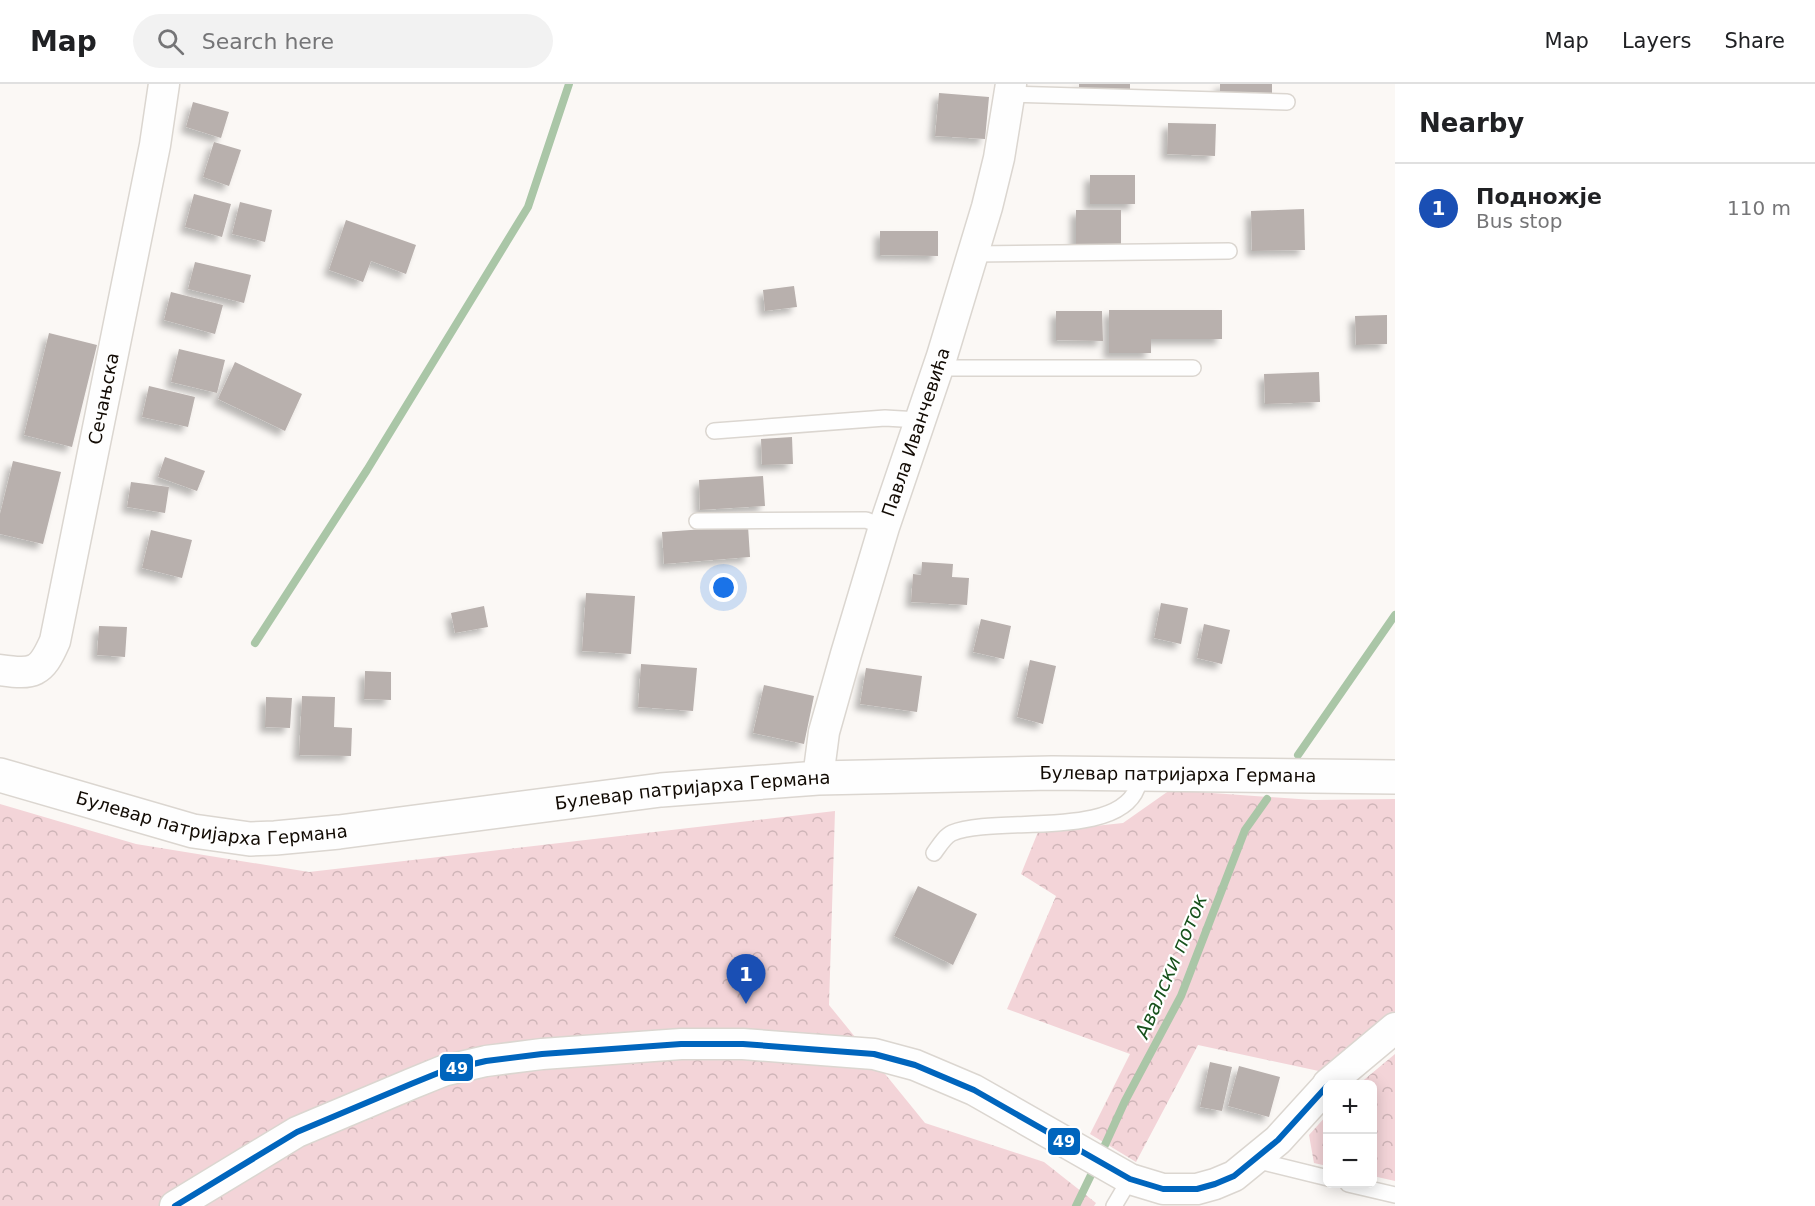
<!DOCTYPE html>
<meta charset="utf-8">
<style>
:root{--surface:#fff;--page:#f2f2f2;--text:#202124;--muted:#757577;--line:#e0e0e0;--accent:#1a73e8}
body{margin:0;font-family:"DejaVu Sans",sans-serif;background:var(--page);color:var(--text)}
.controls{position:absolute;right:18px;bottom:18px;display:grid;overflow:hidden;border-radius:9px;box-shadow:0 3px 15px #0003}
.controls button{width:54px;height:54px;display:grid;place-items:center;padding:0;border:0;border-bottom:2px solid var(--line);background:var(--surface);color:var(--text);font:30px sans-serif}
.you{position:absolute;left:724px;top:504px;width:21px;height:21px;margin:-15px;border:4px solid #fff;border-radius:50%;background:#1a73e8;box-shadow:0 0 0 9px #1a73e833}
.badge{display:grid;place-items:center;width:39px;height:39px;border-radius:50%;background:var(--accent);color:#fff;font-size:20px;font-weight:700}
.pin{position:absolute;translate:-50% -50px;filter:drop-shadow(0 2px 3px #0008)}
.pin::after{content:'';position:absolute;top:32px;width:21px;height:18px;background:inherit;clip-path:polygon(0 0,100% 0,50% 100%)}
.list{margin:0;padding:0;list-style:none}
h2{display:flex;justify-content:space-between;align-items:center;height:78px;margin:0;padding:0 24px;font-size:26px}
h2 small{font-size:20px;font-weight:400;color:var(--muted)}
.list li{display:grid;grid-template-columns:39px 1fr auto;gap:18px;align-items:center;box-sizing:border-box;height:90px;padding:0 24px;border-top:2px solid var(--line)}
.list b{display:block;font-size:22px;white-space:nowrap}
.list p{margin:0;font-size:20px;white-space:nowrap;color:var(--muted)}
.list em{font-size:20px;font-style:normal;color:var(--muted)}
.icon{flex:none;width:33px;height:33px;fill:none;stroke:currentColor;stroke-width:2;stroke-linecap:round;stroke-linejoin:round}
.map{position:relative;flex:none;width:1395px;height:1122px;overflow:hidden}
header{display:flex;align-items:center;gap:36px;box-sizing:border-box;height:84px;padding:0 30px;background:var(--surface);border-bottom:2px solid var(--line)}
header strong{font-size:28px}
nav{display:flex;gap:33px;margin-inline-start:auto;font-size:21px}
.search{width:420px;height:54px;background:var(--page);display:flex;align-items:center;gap:15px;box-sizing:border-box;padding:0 21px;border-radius:33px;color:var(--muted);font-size:22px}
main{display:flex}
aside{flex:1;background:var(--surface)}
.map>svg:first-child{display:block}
.forest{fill:url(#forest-crowns)}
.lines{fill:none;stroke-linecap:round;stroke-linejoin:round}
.stream{stroke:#aac6a7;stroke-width:8}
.building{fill:#b8b0ad;filter:url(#shadow)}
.service-casing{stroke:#dbd6d0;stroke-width:18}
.minor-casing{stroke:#dbd6d0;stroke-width:33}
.secondary-casing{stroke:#dbd6d0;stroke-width:36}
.service{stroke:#fefefe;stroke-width:15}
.minor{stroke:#fefefe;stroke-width:30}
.secondary{stroke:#fefefe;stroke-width:33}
.bus-1-casing{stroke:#fff;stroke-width:10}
.bus-1{stroke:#0065bd;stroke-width:6}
.labels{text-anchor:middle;stroke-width:4.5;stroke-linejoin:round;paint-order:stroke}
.street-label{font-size:18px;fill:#110a03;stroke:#fff}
.water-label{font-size:20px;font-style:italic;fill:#17511b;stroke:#fff}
.line-badge{stroke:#fff;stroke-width:2}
.badge-label{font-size:16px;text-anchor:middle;font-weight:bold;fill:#fff}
</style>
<header>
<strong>Map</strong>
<div class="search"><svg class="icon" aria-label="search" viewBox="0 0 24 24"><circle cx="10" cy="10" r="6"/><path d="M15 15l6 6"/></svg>Search here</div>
<nav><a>Map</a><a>Layers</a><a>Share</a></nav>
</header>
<main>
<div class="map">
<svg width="1395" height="1122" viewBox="0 0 1395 1122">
<defs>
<pattern id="forest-crowns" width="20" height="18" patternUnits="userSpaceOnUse" patternTransform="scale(1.5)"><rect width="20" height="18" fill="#f3d4d8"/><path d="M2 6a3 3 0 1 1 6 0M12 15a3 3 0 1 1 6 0" fill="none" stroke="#cfb5b8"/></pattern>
<filter id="shadow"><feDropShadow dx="-5.5" dy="5.5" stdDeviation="3" flood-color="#0004"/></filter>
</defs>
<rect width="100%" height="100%" fill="#fbf8f5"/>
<path class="forest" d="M1170,706L1313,716L1395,715V928L1383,936L1328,989L1198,961L1136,1078L1090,1050L1130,970L1007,925L1056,812L1021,790L1038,748L1123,739Z
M0,720L136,760L309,788L835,727L829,921L925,1039L1044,1078L1096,1119L1094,1122H0Z
M1395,970V1097L1373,1092L1372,1000H1359Z
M1327,1031V1082L1314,1079L1309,1051Z"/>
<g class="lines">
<path class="stream" d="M255,559L367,386L528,123L569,0
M1298,671L1395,531
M1104,1063L1125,1017L1181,912L1245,746L1267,715
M1076,1122L1091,1091"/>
</g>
<path class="building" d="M1079,0H1130V7L1079,6Z
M1220,0H1272V9L1220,10Z
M939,9L989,13L985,55L935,52Z
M193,18L229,28L221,54L186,43Z
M1168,39L1216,40L1215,72L1167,70Z
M214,58L241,66L229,102L203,93Z
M1090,91H1135V120H1090Z
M194,110L231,120L222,153L185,143Z
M240,118L272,126L265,158L232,150Z
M1304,125L1305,166L1252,167L1251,127Z
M1076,126H1121V162H1076Z
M346,136L416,161L406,190L371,177L363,198L329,186Z
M880,147H938V172L880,171Z
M195,178L251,191L244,219L188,205Z
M794,202L797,223L765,227L763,206Z
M171,208L223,221L215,250L164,236Z
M1109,226H1222V255H1151V269H1109Z
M1056,227H1102L1103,257L1056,256Z
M1387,231V260L1356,261L1355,232Z
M49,249L97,261L72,363L24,351Z
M179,265L225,276L217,309L171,298Z
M235,278L302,310L285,347L218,315Z
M1319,288L1320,318L1265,320L1264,290Z
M149,302L195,313L188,343L142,333Z
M792,353L793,380L762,381L761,355Z
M165,373L205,387L197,407L158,393Z
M13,377L61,388L43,460L0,450V430Z
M763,392L765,422L700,426L699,396Z
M131,398L169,403L165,429L127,423Z
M748,442L750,473L664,480L662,448Z
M151,446L192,456L182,494L142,484Z
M922,478L953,480L952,493L969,494L967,521L911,518L913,490L921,491Z
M586,509L635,512L631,570L582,567Z
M1161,519L1188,524L1181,560L1154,554Z
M484,522L488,543L455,549L451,529Z
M981,535L1011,542L1004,575L973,568Z
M1204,540L1230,546L1222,580L1197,574Z
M99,542L127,543L125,573L97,571Z
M1030,576L1056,582L1043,640L1017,633Z
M641,580L697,584L693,627L638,623Z
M866,584L922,592L917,628L860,620Z
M365,587L391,588V616L364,615Z
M764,601L814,612L804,660L753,649Z
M302,612L335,613L334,643L352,644L351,672L299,671Z
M266,613L292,614L290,644L265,643Z
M918,802L977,830L953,881L894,852Z
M1210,978L1232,983L1222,1027L1200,1023Z
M1239,982L1280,993L1269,1033L1228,1022Z"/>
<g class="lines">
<g class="service-casing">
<path id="service" d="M1009,10L1287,18
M973,170L1229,167
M937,284H1193
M714,347L885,334L919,336
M697,437L866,436L884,443
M934,769C939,762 945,752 952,749C995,731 1117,756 1137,704C1139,700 1139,694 1139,691
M1255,1076L1328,1094
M1348,1100L1395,1111
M1114,1122L1130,1095"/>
</g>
<g class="minor-casing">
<g id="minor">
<path id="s1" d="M0,586C34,591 41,589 55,557L155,61L164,0"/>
<path id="s2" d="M818,694L824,648L846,570L884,443L942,272L987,123L999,74L1011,0"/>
<path d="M1328,1000L1395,944"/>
<path d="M175,1122L297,1048L411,1000L443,987L486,977L542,970L681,960H743L874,970L915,981L974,1006L1130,1095L1163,1105H1197L1215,1100L1234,1092L1278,1056L1328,1001"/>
</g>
</g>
<g class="secondary-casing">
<g id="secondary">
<path id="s3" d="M0,691L193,747L250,755L275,754L339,748L661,706L818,694L1052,689L1395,693"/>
</g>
</g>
<use href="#service" class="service"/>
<use href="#minor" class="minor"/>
<use href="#secondary" class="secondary"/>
<g class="bus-1-casing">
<path id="bus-1" d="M175,1122L297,1048L411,1000L443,987L486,977L542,970L681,960H743L874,970L915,981L974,1006L1130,1095L1163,1105H1197L1215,1100L1234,1092L1278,1056L1328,1001"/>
</g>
<use href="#bus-1" class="bus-1"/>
</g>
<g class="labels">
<g class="street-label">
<text dy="6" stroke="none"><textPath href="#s1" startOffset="318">Сечањска</textPath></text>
<text dy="6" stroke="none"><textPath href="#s2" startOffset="360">Павла Иванчевића</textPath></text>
<text dy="6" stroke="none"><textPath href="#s3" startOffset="1190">Булевар патријарха Германа</textPath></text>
<text dy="6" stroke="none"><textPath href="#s3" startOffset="704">Булевар патријарха Германа</textPath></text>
<text dy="6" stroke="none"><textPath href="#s3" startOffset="218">Булевар патријарха Германа</textPath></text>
</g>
<g class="water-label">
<text transform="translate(1171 882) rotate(-67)" y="7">Авалски поток</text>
</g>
</g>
<g class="line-badge">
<rect x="439" y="969" width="35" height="29" rx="6" fill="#0065bd"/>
<rect x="1047" y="1043" width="34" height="29" rx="6" fill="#0065bd"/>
</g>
<g class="badge-label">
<text x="457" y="990">49</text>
<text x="1064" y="1063">49</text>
</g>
</svg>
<div class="controls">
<button>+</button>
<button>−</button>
</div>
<div class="you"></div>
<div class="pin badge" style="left:746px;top:920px;background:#1a4fb4">1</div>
</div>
<aside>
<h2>Nearby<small></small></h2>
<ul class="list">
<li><span class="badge" style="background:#1a4fb4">1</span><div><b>Подножје</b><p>Bus stop</p></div><em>110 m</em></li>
</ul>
</aside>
</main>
